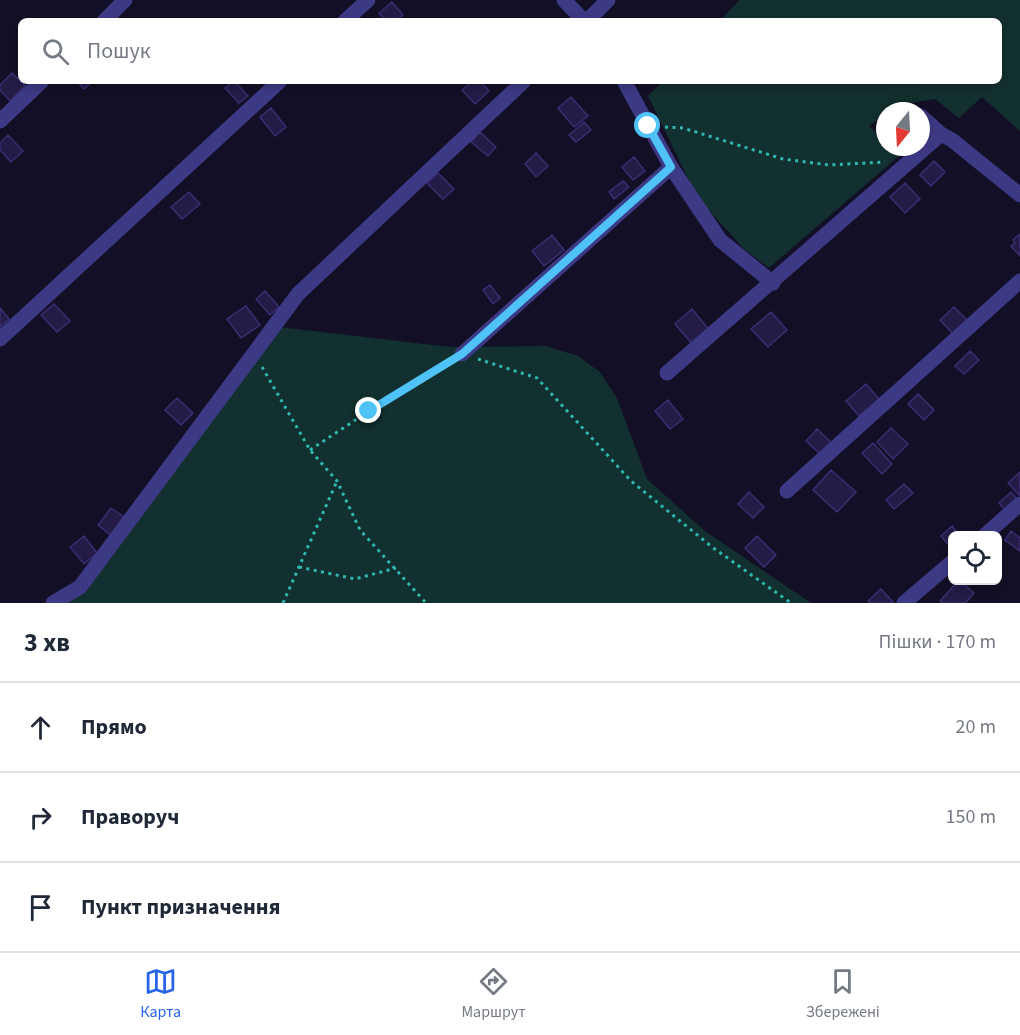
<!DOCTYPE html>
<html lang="uk">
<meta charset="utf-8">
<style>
:root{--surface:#fff;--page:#f2f2f3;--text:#1f2937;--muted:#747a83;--line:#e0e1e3;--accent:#2563eb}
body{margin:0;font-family:"Source Sans 3",sans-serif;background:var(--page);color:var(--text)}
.controls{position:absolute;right:18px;bottom:18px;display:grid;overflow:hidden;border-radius:9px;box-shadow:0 3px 9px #0003}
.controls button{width:54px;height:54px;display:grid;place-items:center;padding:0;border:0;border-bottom:2px solid var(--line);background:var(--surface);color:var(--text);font:30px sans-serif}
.compass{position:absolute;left:876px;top:102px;width:54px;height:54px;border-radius:50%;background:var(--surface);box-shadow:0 3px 9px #0003;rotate:198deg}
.stop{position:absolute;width:18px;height:18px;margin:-14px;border:4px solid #4fc3f7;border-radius:50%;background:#fff}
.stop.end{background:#4fc3f7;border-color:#fff;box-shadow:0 2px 6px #0008}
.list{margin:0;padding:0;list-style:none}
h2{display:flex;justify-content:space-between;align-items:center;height:78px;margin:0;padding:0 24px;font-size:26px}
h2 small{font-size:20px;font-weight:400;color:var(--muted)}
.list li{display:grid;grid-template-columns:39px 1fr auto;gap:18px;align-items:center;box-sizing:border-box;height:90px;padding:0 24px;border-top:2px solid var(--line)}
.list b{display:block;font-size:22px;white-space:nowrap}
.list em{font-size:20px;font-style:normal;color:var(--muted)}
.icon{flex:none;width:33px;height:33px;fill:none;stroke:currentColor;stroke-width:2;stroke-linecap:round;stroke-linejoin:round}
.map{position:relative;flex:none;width:1020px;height:603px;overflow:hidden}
.search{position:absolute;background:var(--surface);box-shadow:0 3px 9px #0003;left:18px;right:18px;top:18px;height:66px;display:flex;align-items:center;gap:15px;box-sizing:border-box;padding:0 21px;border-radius:9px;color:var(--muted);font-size:22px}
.sheet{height:348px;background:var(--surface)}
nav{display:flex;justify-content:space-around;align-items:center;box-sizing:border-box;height:84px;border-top:2px solid var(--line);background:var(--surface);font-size:16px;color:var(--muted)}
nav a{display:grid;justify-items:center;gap:3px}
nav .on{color:var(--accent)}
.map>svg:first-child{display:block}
.green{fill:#12302f}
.building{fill:#241b47;stroke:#3b2d73;stroke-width:1.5}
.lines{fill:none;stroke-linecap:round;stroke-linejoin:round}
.path{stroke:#2fb8b0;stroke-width:3;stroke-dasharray:3 4.5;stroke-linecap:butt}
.minor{stroke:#3d3a85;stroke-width:15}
.route{stroke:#4fc3f7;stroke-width:8}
</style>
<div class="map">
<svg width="1020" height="603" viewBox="0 0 1020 603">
<rect width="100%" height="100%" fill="#130f26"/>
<path class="green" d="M739,0H1020V131L982,97L959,118L935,99L900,105L891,111H885V115L869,126L885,141V147H891L900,155L769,268L744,249L697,197L648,96L663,81H999V21H720Z
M279,327L450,347L546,346L578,356L600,372L617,398L647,479L705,531L811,603H63Z"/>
<path class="building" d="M392,2L403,15L396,21H386L379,13Z
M12,73L25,86L10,101L0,90V85Z
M77,81H93L84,89Z
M234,81L248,96L239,103L225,88Z
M473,81H480L489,91L475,104L462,90Z
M571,97L588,116L574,127L558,108Z
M271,108L286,127L275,136L260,117Z
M584,122L591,130L576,142L569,135Z
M480,132L496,147L488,156L471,142Z
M8,135L23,151L11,162L0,150V143Z
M536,153L548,166L536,177L525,164Z
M634,157L645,171L633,180L622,167Z
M934,161L945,172L931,186L920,175Z
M438,173L454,189L443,199L427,183Z
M623,181L629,187L614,199L609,192Z
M905,183L920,199L905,213L890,197Z
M189,192L200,204L182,219L171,207Z
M1020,234V256L1011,246L1015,243L1013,240Z
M552,235L564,250L544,266L532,251Z
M490,285L500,298L493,304L483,290Z
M265,291L279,307L270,315L256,299Z
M54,304L70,321L57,332L41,315Z
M246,306L260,325L241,338L227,319Z
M954,307L967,320L953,334L940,320Z
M0,308L9,319L0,327Z
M692,309L710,331L693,345L675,324Z
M771,312L787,330L768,347L751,329Z
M970,351L979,360L964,374L955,366Z
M866,384L879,399L859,416L846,401Z
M918,394L934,410L924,420L908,404Z
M177,398L193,413L181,425L165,410Z
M668,400L683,419L670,429L655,411Z
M891,428L908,444L893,459L877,442Z
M817,429L832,443L821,455L806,441Z
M873,443L892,464L882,474L862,453Z
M831,470L856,492L837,512L813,490Z
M1020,472V495H1019L1008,483Z
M904,484L913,493L894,509L886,500Z
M749,492L764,507L753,518L738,504Z
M1011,492L1017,499L1005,510L999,503Z
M111,508L125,518L112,536L98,525Z
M952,526L960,536H952V549L941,536Z
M1011,531L1020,538V551L1005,540Z
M84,536L97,553L84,564L70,547Z
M757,536L776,555L764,567L745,548Z
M959,580L974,593L965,603H942L940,601Z
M881,589L893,602L892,603H870L868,601Z"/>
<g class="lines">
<path class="path" d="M665,127L683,128L783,159L829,165L885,162
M478,359L537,378L631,481L712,547L791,603
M262,367L310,450L337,481L360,530L426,603
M310,450L369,411L450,361
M299,567L355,579L396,568
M283,603L337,481"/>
<path class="minor" d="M564,0L584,21
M104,21L125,0
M345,21L368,0
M587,21L608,0
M624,81L671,167L720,240L773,283
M921,116L941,134L952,140L1020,195
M0,121L42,81
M0,339L280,81
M462,354L671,167
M667,373L941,134
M787,491L1020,281
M984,536L1020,504
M53,603L80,587L298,294L524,81
M904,603L952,562"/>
</g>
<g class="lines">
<path class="route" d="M369,411L462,354L671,167L648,126"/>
</g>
</svg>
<div class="controls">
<button><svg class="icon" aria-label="locate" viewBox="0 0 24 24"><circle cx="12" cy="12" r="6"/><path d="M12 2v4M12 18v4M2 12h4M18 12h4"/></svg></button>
</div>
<svg class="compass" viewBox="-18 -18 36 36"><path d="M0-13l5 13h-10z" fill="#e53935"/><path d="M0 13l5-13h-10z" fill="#747a83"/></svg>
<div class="stop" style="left:648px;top:126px"></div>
<div class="stop end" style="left:369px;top:411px"></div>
<div class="search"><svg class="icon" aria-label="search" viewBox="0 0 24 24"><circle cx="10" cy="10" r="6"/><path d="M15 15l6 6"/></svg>Пошук</div>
</div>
<section class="sheet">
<h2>3 хв<small>Пішки · 170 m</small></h2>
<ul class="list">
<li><svg class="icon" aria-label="ahead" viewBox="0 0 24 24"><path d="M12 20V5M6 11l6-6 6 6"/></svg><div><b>Прямо</b></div><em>20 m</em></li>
<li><svg class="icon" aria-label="right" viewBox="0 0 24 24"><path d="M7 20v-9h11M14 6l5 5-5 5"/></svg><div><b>Праворуч</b></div><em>150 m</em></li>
<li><svg class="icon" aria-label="arrive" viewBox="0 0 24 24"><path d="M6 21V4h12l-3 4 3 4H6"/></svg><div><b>Пункт призначення</b></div></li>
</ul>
</section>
<nav>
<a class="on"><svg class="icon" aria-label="map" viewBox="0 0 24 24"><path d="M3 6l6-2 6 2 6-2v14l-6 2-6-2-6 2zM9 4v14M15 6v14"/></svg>Карта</a>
<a><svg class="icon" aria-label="directions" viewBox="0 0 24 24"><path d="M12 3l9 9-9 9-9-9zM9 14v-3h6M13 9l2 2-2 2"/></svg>Маршрут</a>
<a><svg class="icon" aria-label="saved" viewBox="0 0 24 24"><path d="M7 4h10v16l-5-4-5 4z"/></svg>Збережені</a>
</nav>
